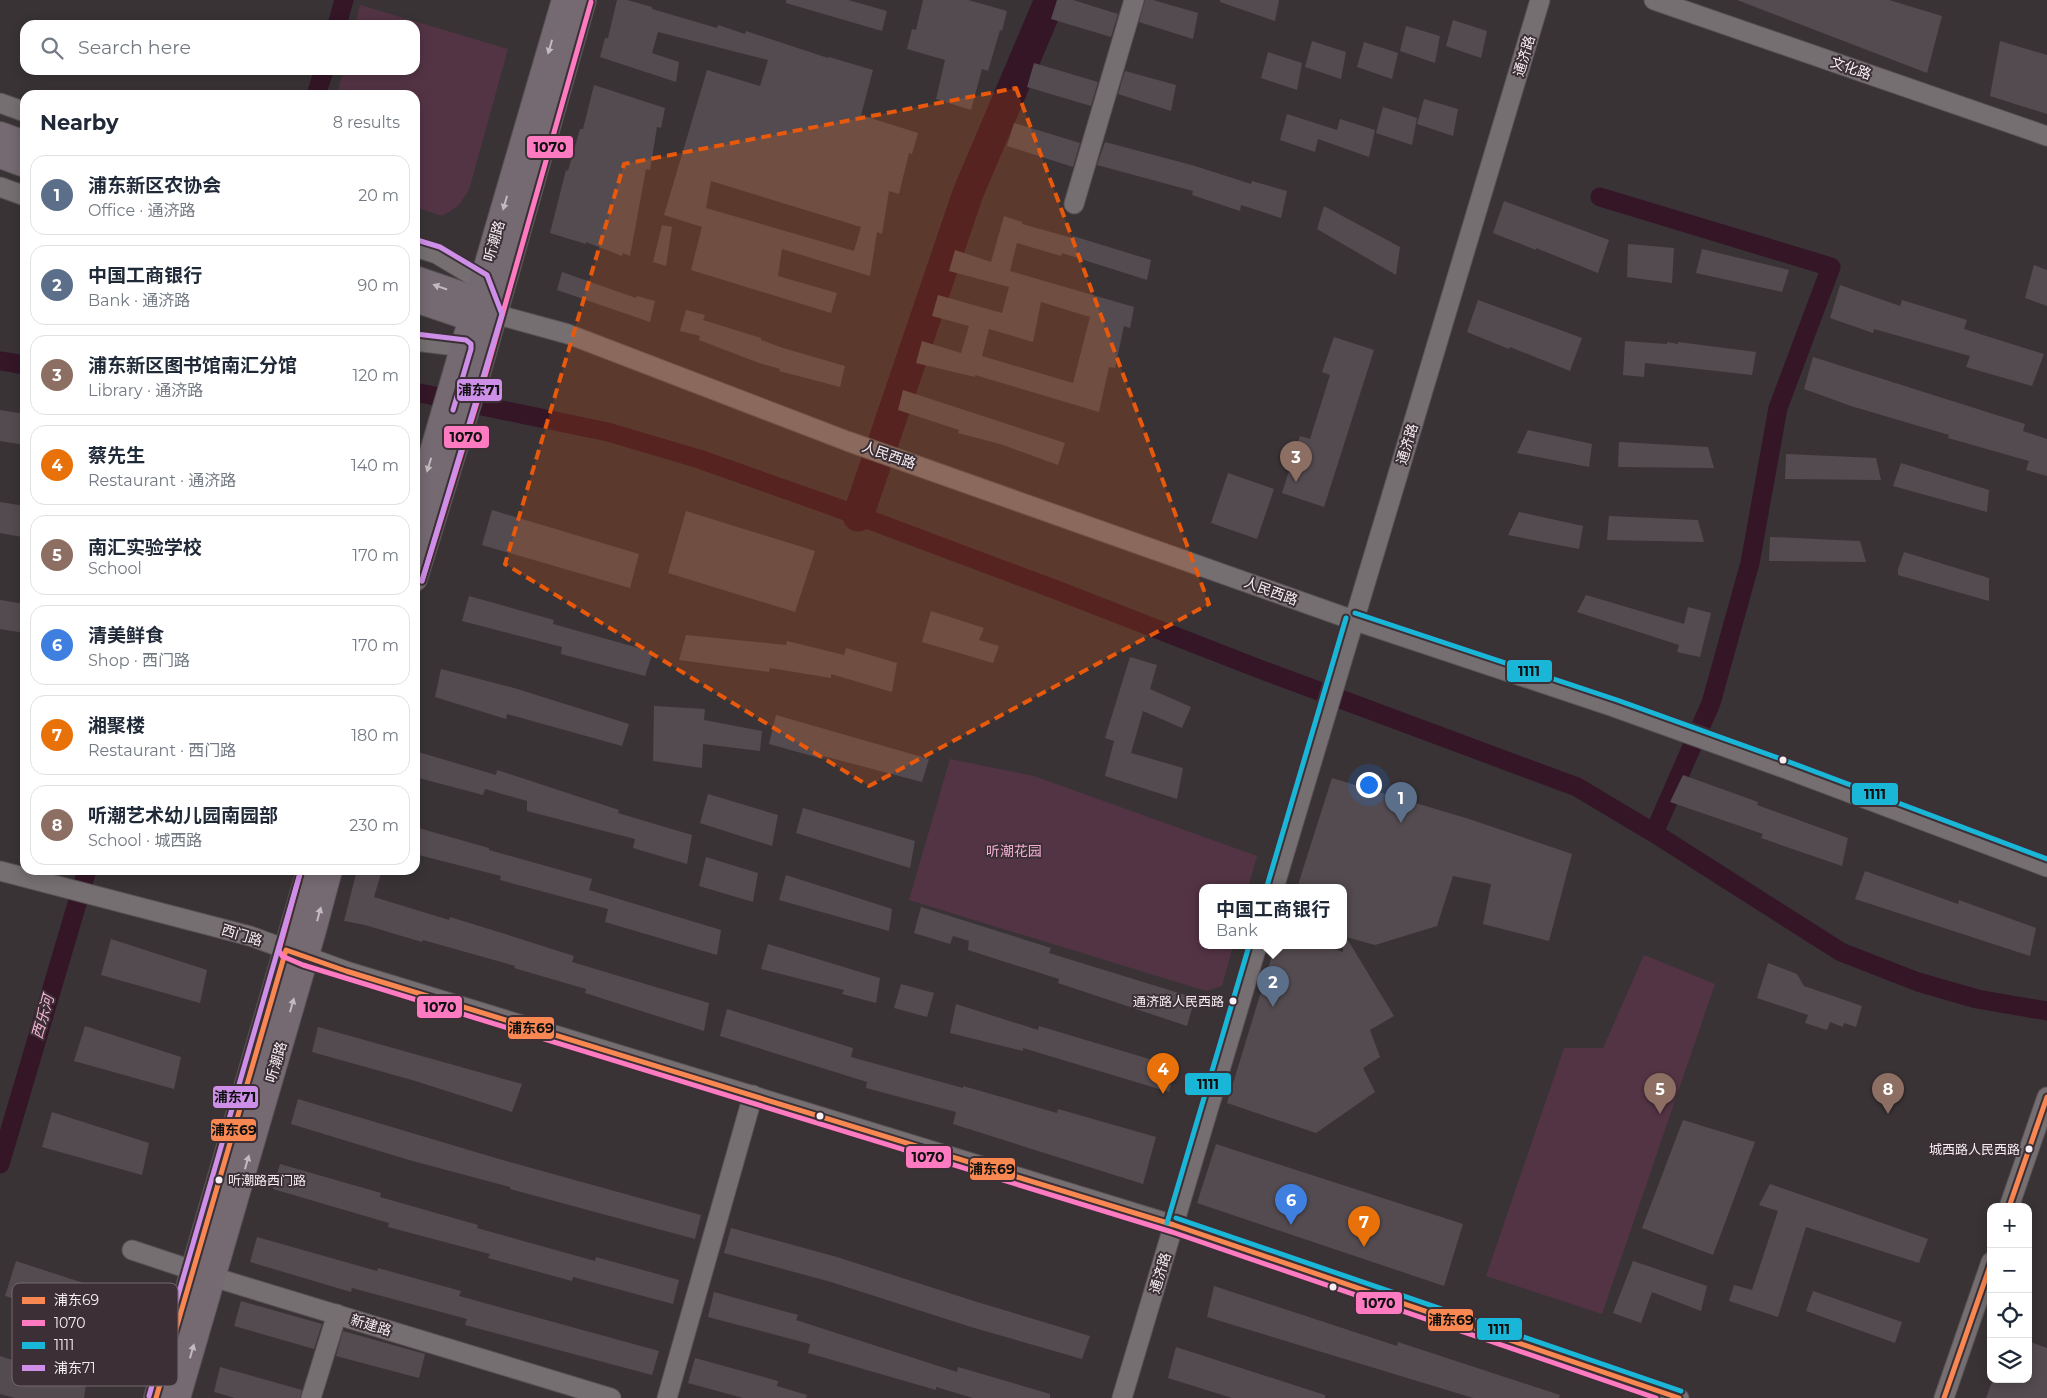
<!DOCTYPE html>
<meta charset="utf-8">
<style>
:root{--surface:#fff;--page:#f2f2f3;--text:#1f2937;--muted:#747a83;--line:#e0e1e3;--accent:#d93025}
body{margin:0;font-family:Montserrat,"Noto Sans SC",sans-serif;background:var(--page);color:var(--text)}
.controls{position:absolute;right:15px;bottom:15px;display:grid;overflow:hidden;border-radius:10px;box-shadow:0 2px 12px #0003}
.controls button{width:45px;height:45px;display:grid;place-items:center;padding:0;border:0;border-bottom:1px solid var(--line);background:var(--surface);color:var(--text);font:25px sans-serif}
.you{position:absolute;left:1368px;top:784px;width:18px;height:18px;margin:-12px;border:4px solid #fff;border-radius:50%;background:#1a73e8;box-shadow:0 0 0 8px #1a73e833}
.badge{display:grid;place-items:center;width:32px;height:32px;border-radius:50%;background:var(--accent);color:#fff;font-size:16px;font-weight:700}
.pin{position:absolute;translate:-50% -41px;filter:drop-shadow(0 1px 2px #0008)}
.pin::after{content:'';position:absolute;top:26px;width:18px;height:15px;background:inherit;clip-path:polygon(0 0,100% 0,50% 100%)}
.popup{position:absolute;left:1199px;top:884px;width:148px;height:65px;box-sizing:border-box;display:grid;place-content:center;border-radius:10px;background:var(--surface);filter:drop-shadow(0 1px 4px #0005);font-size:16px;white-space:nowrap;color:var(--muted)}
.popup b{font-size:19px;color:var(--text)}
.popup::after{content:'';position:absolute;left:50%;top:100%;margin-left:-10px;border:10px solid transparent;border-top-color:var(--surface)}
.list{margin:0;padding:0;list-style:none}
h2{display:flex;justify-content:space-between;align-items:center;height:65px;margin:0;padding:0 20px;font-size:21px}
h2 small{font-size:16px;font-weight:400;color:var(--muted)}
.list li{display:grid;grid-template-columns:32px 1fr auto;gap:15px;align-items:center;box-sizing:border-box;height:80px;margin:0 10px 10px;padding:0 10px;border:1px solid var(--line);border-radius:15px}
.list b{display:block;font-size:19px;white-space:nowrap}
.list p{margin:0;font-size:16px;white-space:nowrap;color:var(--muted)}
.list em{font-size:16px;font-style:normal;color:var(--muted)}
.icon{flex:none;width:28px;height:28px;fill:none;stroke:currentColor;stroke-width:2;stroke-linecap:round;stroke-linejoin:round}
.map{position:relative;flex:none;width:2047px;height:1398px;overflow:hidden}
.search{position:absolute;background:var(--surface);box-shadow:0 2px 12px #0003;left:20px;top:20px;width:400px;height:55px;display:flex;align-items:center;gap:12px;box-sizing:border-box;padding:0 18px;border-radius:15px;color:var(--muted);font-size:19px}
.panel{position:absolute;background:var(--surface);box-shadow:0 2px 12px #0003;left:20px;top:90px;width:400px;height:785px;border-radius:15px}
.map>svg:first-child{display:block}
.green{fill:#533445}
.lines{fill:none;stroke-linecap:round;stroke-linejoin:round}
.canal{stroke:#341627;stroke-width:19}
.river{stroke:#341627;stroke-width:31}
.building{fill:#544b50;fill-rule:evenodd}
.minor-casing{stroke:#585255;stroke-width:21}
.major-casing{stroke:#585255;stroke-width:26}
.minor{stroke:#756f72;stroke-width:19}
.major{stroke:#756a72;stroke-width:24}
.bus-1-casing{stroke:#3c3036;stroke-width:9}
.bus-2-casing{stroke:#3c3036;stroke-width:9}
.bus-3-casing{stroke:#3c3036;stroke-width:9}
.bus-4-casing{stroke:#3c3036;stroke-width:9}
.bus-1{stroke:#f88751;stroke-width:5}
.bus-2{stroke:#fe7ac1;stroke-width:5}
.bus-3{stroke:#1ab6d8;stroke-width:5}
.bus-4{stroke:#ce8fe9;stroke-width:5}
.oneway{fill:#c3babf}
.marked{fill:#e8590c;fill-opacity:0.2;stroke:#e8590c;stroke-width:4;stroke-dasharray:10 6;stroke-linejoin:round}
.bus-dot{fill:#f7eff3;stroke:#3c3036;stroke-width:2}
.labels{text-anchor:middle;stroke-width:4;stroke-linejoin:round;paint-order:stroke}
.bus-label{font-size:13px;fill:#f7eff3;stroke:#3c3036;text-anchor:end}
.street-label{font-size:14px;fill:#f7eff3;stroke:#3c3036}
.park-label{font-size:14px;fill:#f1aed1;stroke:#3c3036}
.water-label{font-size:15px;font-style:italic;fill:#f4b2d5;stroke:#3c3036}
.key{fill:#3c3036;stroke:#74696f;stroke-width:1}
.key-label{font-size:14px;fill:#f7eff3}
.line-badge{stroke:#3c3036;stroke-width:2}
.pale-badge-label{font-size:14px;text-anchor:middle;font-weight:bold;fill:#111}
</style>
<div class="map">
<svg width="2047" height="1398" viewBox="0 0 2047 1398">
<rect width="100%" height="100%" fill="#393336"/>
<path class="green" d="M360,5L508,49L469,190L458,206L442,216L415,207V95H337L343,70H415V25H355Z
M950,759L1034,776L1257,856L1248,888H1203V946H1233L1222,986L1206,991L909,900Z
M1644,955L1715,984L1602,1314L1486,1276L1564,1048H1603Z"/>
<g class="lines">
<path class="canal" d="M337,25L344,0
M316,95L324,70
M1600,197L1831,267L1778,408L1750,563L1711,703L1654,833
M0,361L25,365
M415,392L608,432L699,459L835,507L1054,589L1262,670L1577,787L1654,833L1841,952L1918,982L1977,999L2047,1011
M0,1164L87,870"/>
<path class="river" d="M858,516L968,193L1050,0"/>
</g>
<path class="building" d="M617,0H627L652,7V9L717,28L718,25L745,34L746,31L828,58L829,57L873,70L861,115L918,133L912,154L909,153L899,194L889,191L882,234L877,232L870,276L782,249L778,276L837,293L831,313L691,270L702,227L664,215L707,70L760,86L768,60L658,32L652,53L679,62L676,82L600,57L605,38H608ZM711,181L861,227L854,251L706,208Z
M786,0H848L887,11L882,31L786,3Z
M923,0H968L1007,11L1002,31L1000,30L988,71L982,69L971,110L936,99L945,60L907,49L912,29L916,30Z
M1057,0H1073L1118,14L1111,37L1051,19Z
M1145,0H1153L1198,13L1193,39L1139,22Z
M1220,0H1279L1275,21L1220,2Z
M1737,0H1889L1942,16L1927,73Z
M1453,20L1487,31L1481,58L1446,46Z
M1406,26L1440,36L1435,63L1400,51Z
M1312,41L1346,52L1341,79L1305,67Z
M2000,41L2047,55V114L1990,96Z
M1364,42L1398,53L1392,79L1357,67Z
M1268,52L1302,63L1297,90L1261,78Z
M1034,63L1098,82L1091,106L1027,87Z
M1125,71L1176,85L1171,111L1118,94Z
M594,85L665,108L661,128L657,127L650,170L646,169L630,256L623,253L622,256L586,242V244L550,233L566,170L568,171L580,129H583Z
M1424,99L1458,109L1453,136L1417,124Z
M1383,107L1417,118L1412,145L1376,133Z
M1287,114L1337,130L1340,119L1375,130L1369,157L1318,139L1315,152L1280,140Z
M1014,123L1080,143L1073,167L1007,146Z
M1105,142L1195,166L1251,184L1252,181L1287,191L1281,218L1241,205L1240,211L1192,195L1193,191L1097,165Z
M1504,201L1609,240L1598,273L1536,248V250L1493,233Z
M1324,206L1400,247L1396,275L1317,229Z
M1004,216L1022,222V224L1072,238L1073,236L1151,260L1147,280L1062,253L1061,256L1017,243L1010,271L1134,307L1130,328L1124,326L1115,368L1109,367L1099,412L975,375V377L916,363L922,341L961,353L969,326L932,316L938,295L1002,313L1009,287L949,271L955,250L991,262ZM1041,302L1090,317L1073,383L982,356L989,329L1033,342Z
M662,225L672,227L666,266L653,262Z
M1628,244L1674,248L1672,283L1627,277Z
M1702,249L1789,270L1782,292L1696,273Z
M2034,265L2047,270V306L2025,298Z
M562,272L636,298L637,296L655,301L650,322L557,290Z
M1840,285L1900,306L1902,300L1967,320L1964,329L2044,354L2032,386L1966,367L1970,356L1874,329L1873,333L1830,318Z
M1478,300L1582,338L1570,371L1510,347L1509,349L1467,332Z
M686,310L705,315L703,320L761,338V340L783,348L845,366L840,387L779,371L780,369L759,363L699,340L700,336L680,331Z
M1334,337L1374,350L1324,507L1282,493L1300,436L1310,439L1330,375L1322,372Z
M1625,341L1667,344V342L1678,344V342L1756,352L1752,375L1645,363L1644,377L1623,375Z
M1813,357L2025,424L2023,431L2047,439V476L2026,470L2029,461L1948,438L1949,435L1851,406L1804,389Z
M903,390L1065,443L1058,465L1000,444L958,433L959,430L898,410Z
M0,410L25,414V445L0,441Z
M1528,430L1592,444L1589,467L1517,453Z
M1619,442L1708,447L1714,468L1618,467Z
M1786,454L1876,458L1881,480L1785,479Z
M1901,463L1989,490L1987,512L1893,486Z
M1228,473L1274,489L1257,539L1211,523Z
M0,502L25,506V523L22,537L0,533Z
M492,510L639,554L630,588L482,545Z
M686,511L815,551L795,612L668,573Z
M1519,512L1583,526L1579,549L1508,535Z
M1609,516L1698,520L1704,542L1607,540Z
M1770,537L1860,541L1866,562L1769,561Z
M1904,552L1989,578V601L1898,575V569Z
M1586,595L1684,624L1688,607L1711,613L1700,657L1677,652L1679,645L1577,612Z
M469,596L554,620L553,624L653,652L645,676L561,654L562,647L462,621Z
M0,600L25,604V633L0,629Z
M931,611L984,628L979,640L999,646L993,663L922,642Z
M686,635L786,645L787,641L844,655L846,648L897,663L892,692L831,674V678L770,668L769,672L679,660Z
M1130,657L1157,665L1150,689L1191,707L1182,728L1143,711L1131,753L1183,768L1177,799L1105,776L1114,741L1105,738Z
M441,669L514,688L629,724L622,746L507,714L506,719L435,697Z
M654,706L705,709L704,720L762,731L760,751L703,744L702,768L653,761Z
M776,715L929,759L922,782L823,756V759L769,744Z
M415,751L496,775L497,770L619,810L618,813L692,835L687,864L633,848L635,839L527,811V801L485,789L483,795L415,777Z
M1683,775L1758,802L1757,805L1848,838L1842,866L1761,838L1763,834L1670,802Z
M1332,778L1469,819L1572,854L1549,941L1483,924L1491,884L1453,876L1437,926L1375,945L1346,937L1394,1016L1370,1030L1380,1057L1363,1068L1375,1092L1316,1133L1227,1103L1275,946H1324L1343,952V888H1297Z
M708,794L778,815L772,846L700,823Z
M803,808L915,841L910,868L796,833Z
M415,827L489,848V850L592,879L589,890L721,930L717,955L605,922L608,909L500,880L501,876L415,854Z
M706,857L758,873L753,902L699,886Z
M357,870H382L374,897L449,920L450,917L502,933L574,956L572,962L709,1003L704,1031L585,993L586,989L514,968L515,966L423,940L422,942L365,925L344,921Z
M1865,871L1958,904L1959,900L2036,928L2030,956L1855,899Z
M786,875L892,909L889,931L779,900Z
M921,907L1051,948L1049,953L1195,998L1187,1026L1058,983L1059,979L968,950L969,941L953,936L950,944L914,933Z
M111,939L207,970L200,1003L101,975Z
M768,944L880,978L876,1003L842,994L844,990L761,969Z
M1768,963L1797,974L1804,986L1862,1006L1856,1027L1844,1023L1843,1027L1830,1022L1827,1030L1805,1023L1808,1015L1757,998Z
M901,984L934,993L927,1017L894,1008Z
M956,1004L1038,1030L1039,1026L1176,1067L1169,1092L1023,1048V1051L950,1033Z
M727,1009L853,1048L851,1057L963,1088V1086L1057,1113L1058,1109L1156,1137L1143,1184L953,1124L956,1112L866,1088L867,1082L720,1036Z
M85,1026L181,1057L174,1089L74,1061Z
M318,1027L522,1084L512,1112L412,1080L312,1052Z
M298,1099L499,1159L701,1215L695,1239L510,1189V1187L409,1160L291,1124Z
M52,1112L149,1143L142,1175L42,1147Z
M1683,1120L1755,1142L1713,1255L1642,1228Z
M1216,1144L1463,1224L1444,1286L1197,1203Z
M280,1164L381,1193L380,1197L478,1225L477,1228L595,1261L596,1257L679,1280L673,1304L573,1277L572,1281L488,1258L490,1254L388,1227L389,1223L273,1189Z
M1770,1184L1928,1239L1919,1263L1806,1227L1778,1317L1729,1301L1734,1285L1752,1290L1778,1211L1759,1205Z
M731,1228L837,1257L977,1302L1090,1336L1082,1359L971,1327L831,1282L724,1253Z
M257,1237L377,1271L378,1268L461,1291L459,1296L659,1351L652,1375L465,1325L467,1319L352,1288L351,1292L250,1262Z
M16,1261L111,1292L105,1324L5,1296Z
M1633,1261L1707,1286L1701,1311L1652,1292L1641,1323L1613,1313Z
M1214,1286L1397,1346L1398,1342L1560,1395L1559,1398H1473L1207,1317Z
M1813,1291L1902,1322L1895,1343L1806,1311Z
M714,1292L798,1315L796,1320L957,1372L958,1367L1050,1394V1398H973L936,1387V1390L808,1353L810,1344L708,1317Z
M241,1301L322,1324L314,1349L234,1326Z
M343,1331L425,1354L419,1378L336,1356Z
M2028,1341L2047,1348V1398H1986L1993,1379H2028Z
M1176,1347L1325,1395V1398H1232L1168,1378Z
M0,1356L86,1384L84,1398H15L0,1394Z
M695,1358L778,1381L777,1386L807,1395L806,1398H743L688,1383Z
M220,1367L302,1390L300,1398H235L214,1392Z"/>
<g class="lines">
<g class="minor-casing">
<path id="minor" d="M1654,0L2047,136
M0,103L25,112
M0,187L25,196
M1074,204L1134,0
M415,247L437,254L482,281L486,292
M495,314L568,334L847,441L1353,620L1614,707L1781,767L2047,867
M415,341L464,347L472,339
M0,871L250,936L346,971L1174,1225L1679,1398
M1274,888L1540,0
M2009,1207L2047,1097
M132,1250L213,1277L611,1398
M311,1398L337,1314
M667,1398L753,1095
M1122,1398L1257,946
M1944,1398L1991,1262"/>
</g>
<g class="major-casing">
<path id="major" d="M0,134L25,143
M0,156L25,165
M415,278L477,299L490,310
M415,300L471,319L486,316
M415,510L564,0
M415,579L476,381L584,0
M156,1398L309,870
M178,1398L314,930L330,870"/>
</g>
<use href="#minor" class="minor"/>
<use href="#major" class="major"/>
<g class="bus-1-casing">
<path id="bus-1" d="M2009,1207L2047,1097
M156,1398L286,950L346,971L1174,1225L1679,1398
M1944,1398L1991,1263"/>
</g>
<g class="bus-2-casing">
<path id="bus-2" d="M422,581L483,383L591,2
M301,870L279,950L282,956L303,965L1172,1232L1656,1398"/>
</g>
<g class="bus-3-casing">
<path id="bus-3" d="M1355,613L1617,700L1784,760L2047,859
M1267,886L1346,618
M1176,1218L1681,1391
M1167,1223L1249,946"/>
</g>
<g class="bus-4-casing">
<path id="bus-4" d="M417,240L440,247L487,275L502,314L422,581
M416,334L466,340L471,344V349L453,410
M149,1396L301,870"/>
</g>
<use href="#bus-1" class="bus-1"/>
<use href="#bus-2" class="bus-2"/>
<use href="#bus-3" class="bus-3"/>
<use href="#bus-4" class="bus-4"/>
</g>
<defs><path id="oneway-solid" d="M-6-.8H1V-3.2L6.5 0L1 3.2V.8H-6Z" transform="scale(1.25)"/></defs>
<g class="oneway">
<use href="#oneway-solid" transform="translate(550 47) rotate(106)"/>
<use href="#oneway-solid" transform="translate(505 203) rotate(106)"/>
<use href="#oneway-solid" transform="translate(440 287) rotate(-161)"/>
<use href="#oneway-solid" transform="translate(429 465) rotate(107)"/>
<use href="#oneway-solid" transform="translate(319 914) rotate(-75)"/>
<use href="#oneway-solid" transform="translate(292 1005) rotate(-74)"/>
<use href="#oneway-solid" transform="translate(247 1162) rotate(-74)"/>
<use href="#oneway-solid" transform="translate(192 1351) rotate(-74)"/>
</g>
<path class="marked" d="M1016,88L1209,604L869,786L505,564L624,164Z"/>
<g class="bus-dot">
<circle cx="1783" cy="760" r="4.5"/>
<circle cx="1233" cy="1001" r="4.5"/>
<circle cx="820" cy="1116" r="4.5"/>
<circle cx="2029" cy="1149" r="4.5"/>
<circle cx="219" cy="1180" r="4.5"/>
<circle cx="1333" cy="1287" r="4.5"/>
</g>
<g class="labels">
<g class="bus-label">
<text x="1224" y="1006">通济路人民西路</text>
<text x="2020" y="1154">城西路人民西路</text>
<text x="228" y="1185" text-anchor="start">听潮路西门路</text>
</g>
<g class="street-label">
<text transform="translate(1524 56) rotate(-73)" y="5">通济路</text>
<text transform="translate(1851 68) rotate(19)" y="5">文化路</text>
<text transform="translate(494 241) rotate(-74)" y="5">听潮路</text>
<text transform="translate(1407 444) rotate(-73)" y="5">通济路</text>
<text transform="translate(889 455) rotate(19)" y="5">人民西路</text>
<text transform="translate(1271 591) rotate(20)" y="5">人民西路</text>
<text transform="translate(242 935) rotate(17)" y="5">西门路</text>
<text transform="translate(276 1062) rotate(-74)" y="5">听潮路</text>
<text transform="translate(1160 1273) rotate(-73)" y="5">通济路</text>
<text transform="translate(371 1325) rotate(17)" y="5">新建路</text>
</g>
<g class="park-label">
<text x="1014" y="856">听潮花园</text>
</g>
<g class="water-label">
<text transform="translate(43 1017) rotate(-74)" y="5">西乐河</text>
</g>
</g>
<rect x="12" y="1283" width="166" height="103" rx="8" class="key"/>
<rect x="22" y="1297" width="23" height="7" fill="#f88751"/>
<rect x="22" y="1320" width="23" height="6" fill="#fe7ac1"/>
<rect x="22" y="1342" width="23" height="7" fill="#1ab6d8"/>
<rect x="22" y="1365" width="23" height="6" fill="#ce8fe9"/>
<g class="key-label">
<text x="54" y="1305">浦东69</text>
<text x="54" y="1328">1070</text>
<text x="54" y="1350">1111</text>
<text x="54" y="1373">浦东71</text>
</g>
<g class="line-badge">
<rect x="526" y="135" width="48" height="24" rx="5" fill="#fe7ac1"/>
<rect x="456" y="378" width="47" height="24" rx="5" fill="#ce8fe9"/>
<rect x="443" y="425" width="47" height="24" rx="5" fill="#fe7ac1"/>
<rect x="1506" y="659" width="47" height="24" rx="5" fill="#1ab6d8"/>
<rect x="1851" y="782" width="48" height="24" rx="5" fill="#1ab6d8"/>
<rect x="416" y="995" width="47" height="24" rx="5" fill="#fe7ac1"/>
<rect x="507" y="1016" width="48" height="24" rx="5" fill="#f88751"/>
<rect x="1184" y="1072" width="48" height="24" rx="5" fill="#1ab6d8"/>
<rect x="212" y="1085" width="47" height="24" rx="5" fill="#ce8fe9"/>
<rect x="210" y="1118" width="47" height="24" rx="5" fill="#f88751"/>
<rect x="905" y="1145" width="47" height="24" rx="5" fill="#fe7ac1"/>
<rect x="969" y="1157" width="47" height="24" rx="5" fill="#f88751"/>
<rect x="1355" y="1291" width="48" height="24" rx="5" fill="#fe7ac1"/>
<rect x="1427" y="1308" width="47" height="24" rx="5" fill="#f88751"/>
<rect x="1476" y="1317" width="47" height="24" rx="5" fill="#1ab6d8"/>
</g>
<g class="pale-badge-label">
<text x="550" y="152">1070</text>
<text x="479" y="395">浦东71</text>
<text x="466" y="442">1070</text>
<text x="1529" y="676">1111</text>
<text x="1875" y="799">1111</text>
<text x="440" y="1012">1070</text>
<text x="531" y="1033">浦东69</text>
<text x="1208" y="1089">1111</text>
<text x="235" y="1102">浦东71</text>
<text x="234" y="1135">浦东69</text>
<text x="928" y="1162">1070</text>
<text x="992" y="1174">浦东69</text>
<text x="1379" y="1308">1070</text>
<text x="1451" y="1325">浦东69</text>
<text x="1499" y="1334">1111</text>
</g>
</svg>
<div class="controls">
<button>+</button>
<button>−</button>
<button><svg class="icon" aria-label="locate" viewBox="0 0 24 24"><circle cx="12" cy="12" r="6"/><path d="M12 2v4M12 18v4M2 12h4M18 12h4"/></svg></button>
<button><svg class="icon" aria-label="layers" viewBox="0 0 24 24"><path d="M12 4l9 5-9 5-9-5zM3 14l9 5 9-5"/></svg></button>
</div>
<div class="you"></div>
<div class="pin badge" style="left:1401px;top:823px;background:#5c6f8a">1</div>
<div class="pin badge" style="left:1273px;top:1007px;background:#5c6f8a">2</div>
<div class="popup"><b>中国工商银行</b>Bank</div>
<div class="pin badge" style="left:1296px;top:482px;background:#8d6e63">3</div>
<div class="pin badge" style="left:1163px;top:1094px;background:#e8710a">4</div>
<div class="pin badge" style="left:1660px;top:1114px;background:#8d6e63">5</div>
<div class="pin badge" style="left:1291px;top:1225px;background:#3f7fe0">6</div>
<div class="pin badge" style="left:1364px;top:1247px;background:#e8710a">7</div>
<div class="pin badge" style="left:1888px;top:1114px;background:#8d6e63">8</div>
<div class="search"><svg class="icon" aria-label="search" viewBox="0 0 24 24"><circle cx="10" cy="10" r="6"/><path d="M15 15l6 6"/></svg>Search here</div>
<section class="panel">
<h2>Nearby<small>8 results</small></h2>
<ul class="list">
<li><span class="badge" style="background:#5c6f8a">1</span><div><b>浦东新区农协会</b><p>Office · 通济路</p></div><em>20 m</em></li>
<li><span class="badge" style="background:#5c6f8a">2</span><div><b>中国工商银行</b><p>Bank · 通济路</p></div><em>90 m</em></li>
<li><span class="badge" style="background:#8d6e63">3</span><div><b>浦东新区图书馆南汇分馆</b><p>Library · 通济路</p></div><em>120 m</em></li>
<li><span class="badge" style="background:#e8710a">4</span><div><b>蔡先生</b><p>Restaurant · 通济路</p></div><em>140 m</em></li>
<li><span class="badge" style="background:#8d6e63">5</span><div><b>南汇实验学校</b><p>School</p></div><em>170 m</em></li>
<li><span class="badge" style="background:#3f7fe0">6</span><div><b>清美鲜食</b><p>Shop · 西门路</p></div><em>170 m</em></li>
<li><span class="badge" style="background:#e8710a">7</span><div><b>湘聚楼</b><p>Restaurant · 西门路</p></div><em>180 m</em></li>
<li><span class="badge" style="background:#8d6e63">8</span><div><b>听潮艺术幼儿园南园部</b><p>School · 城西路</p></div><em>230 m</em></li>
</ul>
</section>
</div>
